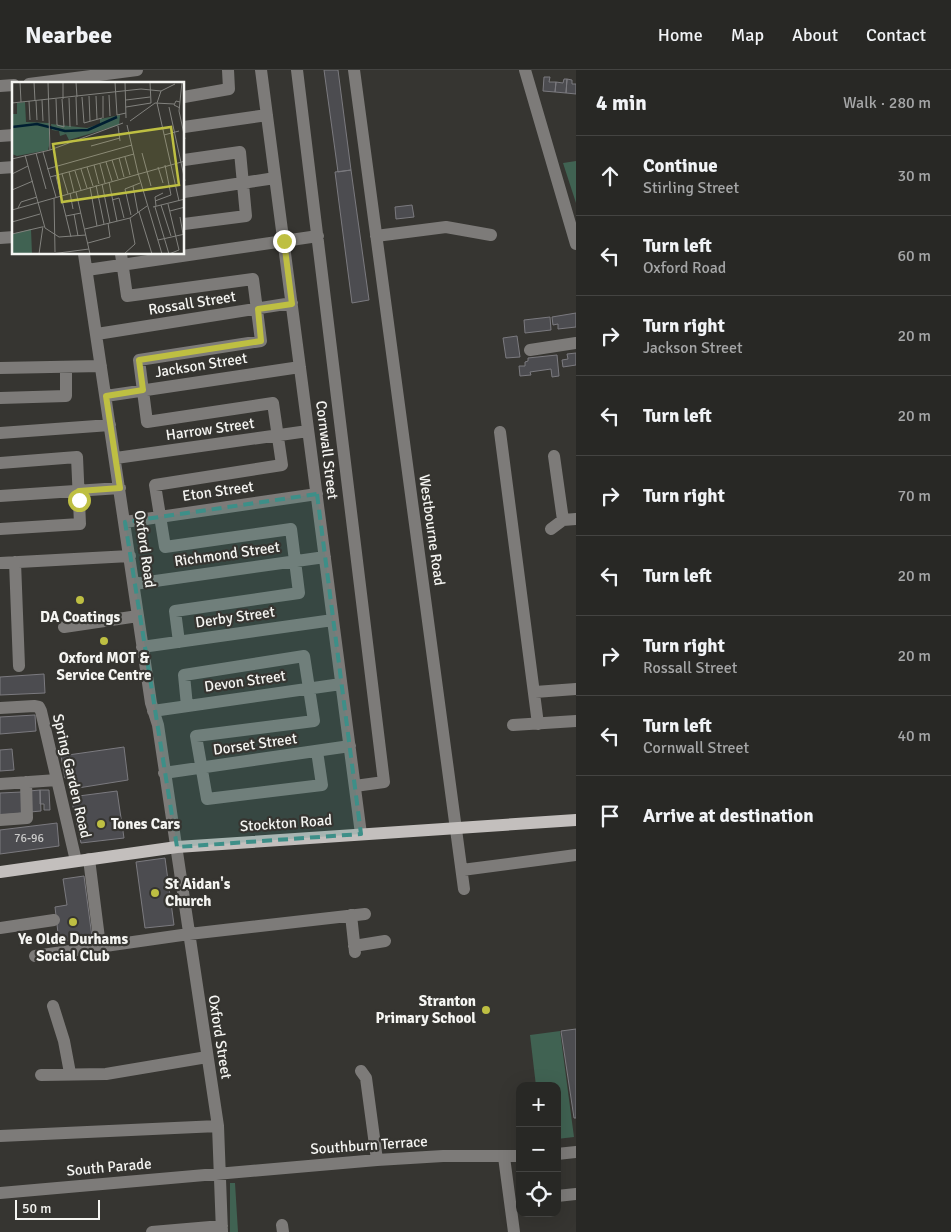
<!DOCTYPE html>
<meta charset="utf-8">
<style>
:root{--surface:#282825;--page:#343432;--text:#f1f3f6;--muted:#a5a6a7;--line:#444442}
body{margin:0;font-family:Signika,sans-serif;background:var(--page);color:var(--text)}
.controls{position:absolute;right:15px;bottom:15px;display:grid;overflow:hidden;border-radius:10px;box-shadow:0 5px 20px #0002}
.controls button{width:45px;height:45px;display:grid;place-items:center;padding:0;border:0;border-bottom:1px solid var(--line);background:var(--surface);color:var(--text);font:25px sans-serif}
.scale{position:absolute;left:15px;bottom:12px;width:85px;box-sizing:border-box;padding-left:5px;border:2px solid #f5f5f2;border-top:0;font-size:14px;line-height:18px;white-space:nowrap;color:#f5f5f2;-webkit-text-stroke:4px #363531;paint-order:stroke}
.stop{position:absolute;width:15px;height:15px;margin:-11px;border:4px solid #bebf42;border-radius:50%;background:#fff}
.stop.end{background:#bebf42;border-color:#fff;box-shadow:0 1px 5px #0008}
.list{margin:0;padding:0;list-style:none}
h2{display:flex;justify-content:space-between;align-items:center;height:65px;margin:0;padding:0 20px;font-size:21px}
h2 small{font-size:16px;font-weight:400;color:var(--muted)}
.list li{display:grid;grid-template-columns:32px 1fr auto;gap:15px;align-items:center;box-sizing:border-box;height:80px;padding:0 20px;border-top:1px solid var(--line)}
.list b{display:block;font-size:19px;white-space:nowrap}
.list p{margin:0;font-size:16px;white-space:nowrap;color:var(--muted)}
.list em{font-size:16px;font-style:normal;color:var(--muted)}
.icon{flex:none;width:28px;height:28px;fill:none;stroke:currentColor;stroke-width:2;stroke-linecap:round;stroke-linejoin:round}
.map{position:relative;flex:none;width:576px;height:1162px;overflow:hidden}
header{display:flex;align-items:center;gap:30px;box-sizing:border-box;height:70px;padding:0 25px;background:var(--surface);border-bottom:1px solid var(--line)}
header strong{font-size:24px}
nav{display:flex;gap:28px;margin-inline-start:auto;font-size:18px}
main{display:flex}
aside{flex:1;background:var(--surface)}
.map>svg:first-child{display:block}
.grass{fill:#406252}
.building{fill:#4c4c50;stroke:#7b7a7f}
.lines{fill:none;stroke-linecap:round;stroke-linejoin:round}
.minor{stroke:#7d7b79;stroke-width:12}
.major{stroke:#c3bfbd;stroke-width:12}
.route{stroke:#bebf42;stroke-width:6}
.marked{fill:#3d8f88;fill-opacity:0.2;stroke:#3d8f88;stroke-width:4;stroke-dasharray:10 6;stroke-linejoin:round}
.poi-dot{fill:#bebf42;stroke:#363531;stroke-width:2}
.labels{text-anchor:middle;stroke-width:4.5;stroke-linejoin:round;paint-order:stroke}
.number-label{font-size:12px;fill:#cbcbca}
.street-label{font-size:15px;fill:#f5f5f2;stroke:#363531}
.poi-label{font-size:15px;font-weight:bold;fill:#f5f5f2;stroke:#363531}
.inset-river{fill:none;stroke:#001e31;stroke-width:2.5}
.inset-road{fill:none;stroke:#82827e;stroke-width:1}
.view{fill:#bebf42;fill-opacity:0.15;stroke:#bebf42;stroke-width:2.5}
.inset-edge{fill:none;stroke:#f5f5f2;stroke-width:2.5}
</style>
<header>
<strong>Nearbee</strong>
<nav><a>Home</a><a>Map</a><a>About</a><a>Contact</a></nav>
</header>
<main>
<div class="map">
<svg width="576" height="1162" viewBox="0 0 576 1162">
<rect width="100%" height="100%" fill="#363531"/>
<path class="grass" d="M576,91V133L563,93Z
M560,961L574,1067L557,1069V1016H536L530,965Z
M230,1113H235L238,1162H230Z"/>
<path class="building" d="M324,0H338L351,100L338,102Z
M544,7H550L549,12H556L555,22L543,21Z
M564,9H567L566,23L555,22L556,12L563,13Z
M567,9L572,10V14H576V24L566,23Z
M351,100L369,230L352,233L335,102Z
M412,135L414,147L396,149L395,137Z
M576,243V257L558,259V254L553,255L552,247Z
M550,247L551,260L525,263L524,250Z
M517,266L520,287L506,288L503,268Z
M576,283V295L563,297L562,290L568,289L567,284Z
M557,285L559,306L552,307L551,299L530,302L531,305L520,306L519,296H525V292L528,291V288Z
M44,604L45,623L0,625V607Z
M35,645L36,661L0,664V647Z
M124,677L128,710L78,718L65,708L61,686Z
M12,679L14,700L0,701V680Z
M40,720H49L50,740H44V734H40Z
M40,720L41,741L30,742L29,721Z
M117,721L124,768L81,773L71,727Z
M22,722L23,743L0,745V723Z
M57,753L59,776L0,784V760Z
M165,788L174,855L145,858L136,792Z
M84,806L92,867L59,872L55,837L67,835L63,809Z
M576,959V1048H574L561,961Z"/>
<g class="lines">
<path class="minor" d="M261,0L361,764
M297,0L384,712L355,716
M354,0L464,819
M525,0L576,174
M29,14L137,0
M0,16L14,15
M184,27L229,19L228,0
M184,57L267,45
M0,66L14,65
M184,90L240,82L246,146L184,154
M0,98L14,97
M184,122L275,108
M376,166L446,157L491,165
M0,168L14,167
M84,184L151,633L158,655L218,1056L222,1162
M121,184L127,226L253,209L261,271L139,290L147,352L273,333L282,395L155,415L165,477L291,459L299,523L175,541L179,572
M87,200L318,166
M97,264L292,233
M530,280L576,273
M0,298L101,296
M106,326L300,297
M0,328L66,326V297
M500,362L538,654
M0,363L110,355
M554,386L563,450
M116,388L308,361
M0,393L77,387L80,454L0,459
M0,426L120,418
M125,452L317,424
M551,459L563,450L576,449
M15,492L19,596
M0,493L130,486
M134,514L325,487
M64,557L138,546
M142,577L333,550
M535,622L576,619
M187,636L184,605L304,586L314,651L196,666L207,729L322,715L317,681
M0,638L34,636L39,637L41,641L76,791
M153,641L341,614
M513,655L576,651
M164,703L350,676
M0,714L57,710
M0,750L27,748L26,712
M89,789L100,876
M462,800L576,785
M351,845L355,882
M0,858L54,850
M354,876L385,871
M35,886L189,864L365,844
M53,936L64,971L70,1003
M361,1001L366,1008L377,1090
M41,1005L106,1004L207,987
M0,1066L218,1056
M557,1084L576,1082
M504,1087L514,1162
M0,1123L377,1090L443,1086H520
M557,1126L576,1124
M282,1155L283,1162
M152,1162L222,1156"/>
<path class="major" d="M0,802L177,777L576,750"/>
</g>
<g class="lines">
<path class="route" d="M79,430V421L120,418L106,326L143,320L139,290L261,271L258,239L292,234L284,171"/>
</g>
<path class="marked" d="M317,424L361,764L177,777L125,452Z"/>
<g class="poi-dot">
<circle cx="80" cy="530" r="5"/>
<circle cx="104" cy="571" r="5"/>
<circle cx="101" cy="754" r="5"/>
<circle cx="155" cy="823" r="5"/>
<circle cx="73" cy="852" r="5"/>
<circle cx="486" cy="940" r="5"/>
</g>
<g class="labels">
<g class="number-label">
<text x="29" y="772">76-96</text>
</g>
<g class="street-label">
<text transform="translate(192 233) rotate(-9)" y="5">Rossall Street</text>
<text transform="translate(201 295) rotate(-9)" y="5">Jackson Street</text>
<text transform="translate(210 359) rotate(-8)" y="5">Harrow Street</text>
<text transform="translate(327 380) rotate(83)" y="5">Cornwall Street</text>
<text transform="translate(218 421) rotate(-8)" y="5">Eton Street</text>
<text transform="translate(432 460) rotate(82)" y="5">Westbourne Road</text>
<text transform="translate(145 479) rotate(82)" y="5">Oxford Road</text>
<text transform="translate(227 484) rotate(-8)" y="5">Richmond Street</text>
<text transform="translate(235 547) rotate(-8)" y="5">Derby Street</text>
<text transform="translate(245 611) rotate(-8)" y="5">Devon Street</text>
<text transform="translate(255 674) rotate(-8)" y="5">Dorset Street</text>
<text transform="translate(72 706) rotate(77)" y="5">Spring Garden Road</text>
<text transform="translate(286 753) rotate(-4)" y="5">Stockton Road</text>
<text transform="translate(220 967) rotate(81)" y="5">Oxford Street</text>
<text transform="translate(369 1075) rotate(-4)" y="5">Southburn Terrace</text>
<text transform="translate(109 1097) rotate(-5)" y="5">South Parade</text>
</g>
<g class="poi-label">
<text x="80" y="552">DA Coatings</text>
<text x="104" y="593">Oxford MOT &amp;<tspan x="104" dy="17">Service Centre</tspan></text>
<text x="111" y="759" text-anchor="start">Tones Cars</text>
<text x="165" y="819" text-anchor="start">St Aidan's<tspan x="165" dy="17">Church</tspan></text>
<text x="73" y="874">Ye Olde Durhams<tspan x="73" dy="17">Social Club</tspan></text>
<text x="476" y="936" text-anchor="end">Stranton<tspan x="476" dy="17">Primary School</tspan></text>
</g>
</g>
<g transform="translate(12 12)">
<rect width="172" height="172" fill="#363531"/>
<path d="M13,20L14,40L37,41V64L36,68L5,74L0,72V32H5V21ZM108,33L107,43L57,58L54,52L48,54L47,49L40,48L39,42L75,46L88,42V37ZM19,147L20,172H0V152Z" fill="#406252"/>
<path class="inset-river" d="M0,45L25,42L53,49L76,48L105,35"/>
<path class="inset-road" d="M8,0L9,20M22,0L23,19M36,0L38,68M51,0V17M64,0L65,15M103,0L105,33L114,31M113,0L114,36M170,0L167,29L173,57M149,9L145,21L167,119M97,13L98,34M77,14L78,39M84,14L85,37M91,14V36M64,15L65,43M70,15L72,41L90,36M57,16L58,45M44,17L45,43L52,45L50,17M30,18L31,39M114,18L138,15M17,19L18,38M24,19L25,38M0,21L129,7L149,9L163,2M114,25L139,21L138,0M157,25L173,99M168,26L162,23L164,19L168,20M118,39L143,21L162,22M115,43L126,91L150,172M106,44L108,59M152,53L167,49M79,64L108,56M31,70L44,115M24,71L34,107M130,71L139,104M13,73L33,146L47,155L74,153M113,75L118,93M107,76L112,95M0,77L38,68L111,41M100,78L106,97M94,80L100,99M88,82L93,101M82,83L87,102M75,85L81,104M146,85L151,101M35,87L120,63M69,87L75,106M63,89L69,108M57,90L62,110M0,92L16,84M50,92L56,112M44,94L59,155M38,95L122,72M97,100L105,139M90,102L98,141M84,103L92,142M121,104L126,131M78,105L85,144M0,108L21,99M64,110L78,172M58,111L61,127M42,116L43,170M100,118L107,116L112,136M143,119L159,113L153,83M156,122L167,168L157,172M149,123L159,154M144,124L143,115L151,111M141,125L173,117M143,125L157,172M6,126L9,120L25,115M0,128L173,79M158,129L173,125M127,130L140,172M62,132L66,154M119,133L113,107L128,101M54,134L69,131M168,135L171,152M0,140L28,132M73,147L118,136L135,124M0,152L30,145M146,158L173,152M76,161L98,155L96,141M27,172L31,144M39,172L77,167M112,172L123,162L118,136"/>
<path class="view" d="M159,45L167,103L50,120L41,62Z"/>
<rect width="172" height="172" class="inset-edge"/>
</g>
</svg>
<div class="controls">
<button>+</button>
<button>−</button>
<button><svg class="icon" aria-label="locate" viewBox="0 0 24 24"><circle cx="12" cy="12" r="6"/><path d="M12 2v4M12 18v4M2 12h4M18 12h4"/></svg></button>
</div>
<div class="scale">50 m</div>
<div class="stop" style="left:79px;top:430px"></div>
<div class="stop end" style="left:284px;top:171px"></div>
</div>
<aside>
<h2>4 min<small>Walk · 280 m</small></h2>
<ul class="list">
<li><svg class="icon" aria-label="ahead" viewBox="0 0 24 24"><path d="M12 20V5M6 11l6-6 6 6"/></svg><div><b>Continue</b><p>Stirling Street</p></div><em>30 m</em></li>
<li><svg class="icon" aria-label="left" viewBox="0 0 24 24"><path d="M17 20v-9H6M10 6l-5 5 5 5"/></svg><div><b>Turn left</b><p>Oxford Road</p></div><em>60 m</em></li>
<li><svg class="icon" aria-label="right" viewBox="0 0 24 24"><path d="M7 20v-9h11M14 6l5 5-5 5"/></svg><div><b>Turn right</b><p>Jackson Street</p></div><em>20 m</em></li>
<li><svg class="icon" aria-label="left" viewBox="0 0 24 24"><path d="M17 20v-9H6M10 6l-5 5 5 5"/></svg><div><b>Turn left</b></div><em>20 m</em></li>
<li><svg class="icon" aria-label="right" viewBox="0 0 24 24"><path d="M7 20v-9h11M14 6l5 5-5 5"/></svg><div><b>Turn right</b></div><em>70 m</em></li>
<li><svg class="icon" aria-label="left" viewBox="0 0 24 24"><path d="M17 20v-9H6M10 6l-5 5 5 5"/></svg><div><b>Turn left</b></div><em>20 m</em></li>
<li><svg class="icon" aria-label="right" viewBox="0 0 24 24"><path d="M7 20v-9h11M14 6l5 5-5 5"/></svg><div><b>Turn right</b><p>Rossall Street</p></div><em>20 m</em></li>
<li><svg class="icon" aria-label="left" viewBox="0 0 24 24"><path d="M17 20v-9H6M10 6l-5 5 5 5"/></svg><div><b>Turn left</b><p>Cornwall Street</p></div><em>40 m</em></li>
<li><svg class="icon" aria-label="arrive" viewBox="0 0 24 24"><path d="M6 21V4h12l-3 4 3 4H6"/></svg><div><b>Arrive at destination</b></div></li>
</ul>
</aside>
</main>
